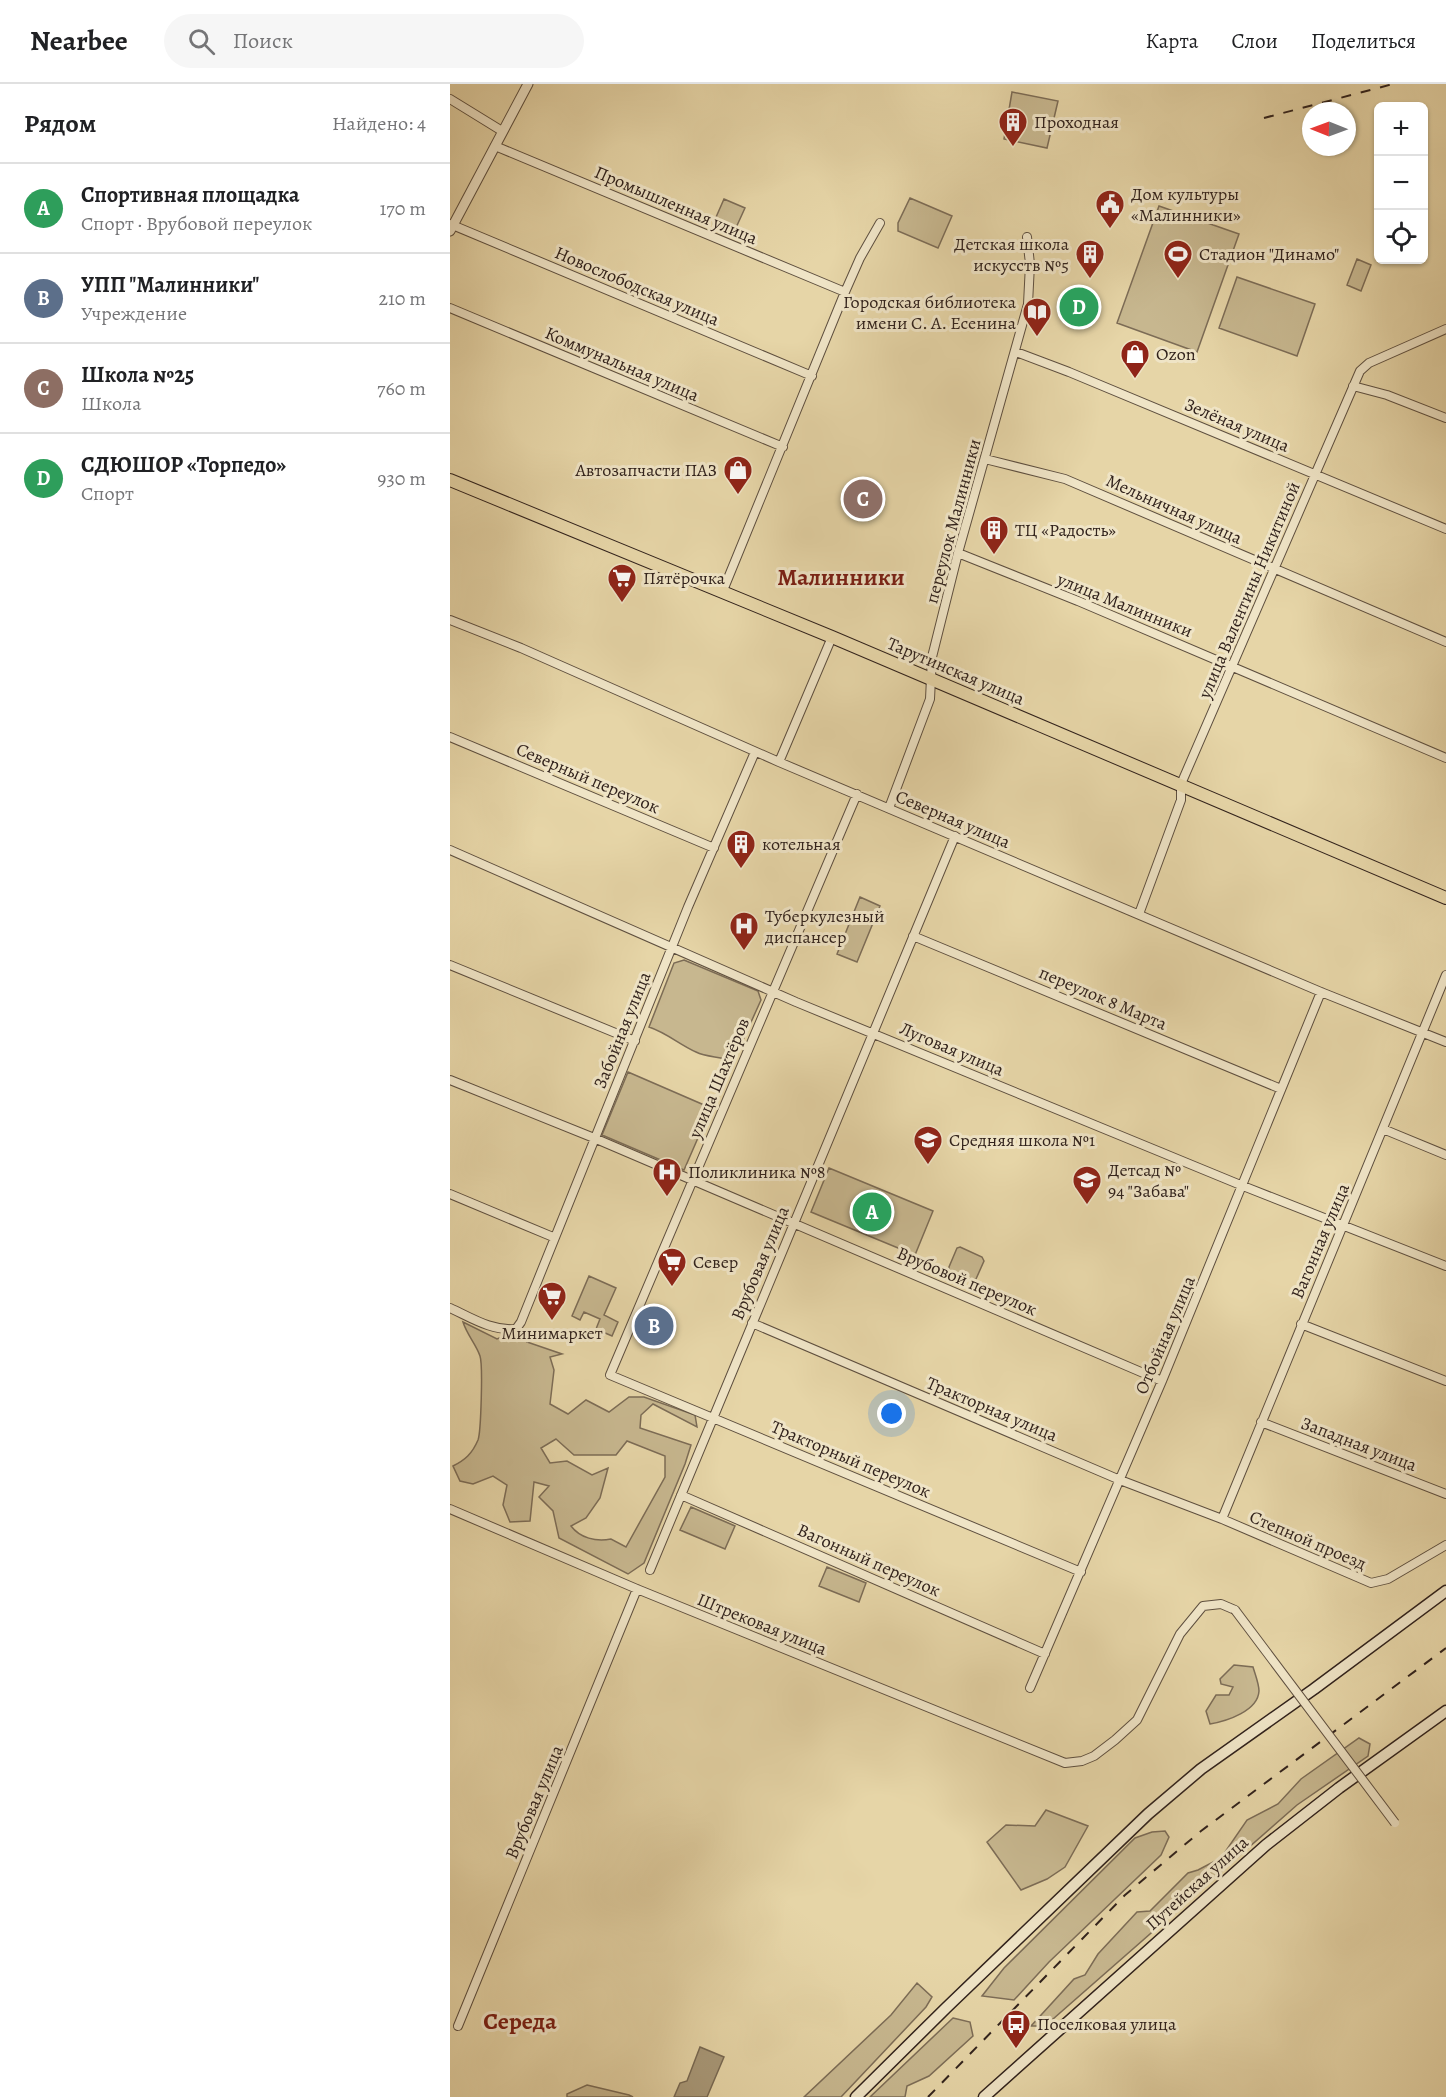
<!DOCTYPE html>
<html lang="ru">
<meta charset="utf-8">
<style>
:root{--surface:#fff;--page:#f6f6f6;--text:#202124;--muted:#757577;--line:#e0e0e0;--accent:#8f2418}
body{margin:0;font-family:Alegreya,serif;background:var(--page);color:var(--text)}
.controls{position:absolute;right:18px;top:18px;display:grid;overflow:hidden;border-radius:9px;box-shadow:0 2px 4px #0004}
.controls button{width:54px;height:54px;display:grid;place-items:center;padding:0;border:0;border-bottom:2px solid var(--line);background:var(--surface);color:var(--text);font:30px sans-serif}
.compass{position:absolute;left:852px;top:18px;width:54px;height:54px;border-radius:50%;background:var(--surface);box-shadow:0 2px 4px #0004;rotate:271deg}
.you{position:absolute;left:442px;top:1330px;width:21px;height:21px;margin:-15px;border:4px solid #fff;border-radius:50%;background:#1a73e8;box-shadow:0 0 0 9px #1a73e833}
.badge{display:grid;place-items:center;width:39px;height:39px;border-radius:50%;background:var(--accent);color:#fff;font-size:20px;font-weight:700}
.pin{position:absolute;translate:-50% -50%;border:3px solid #fff;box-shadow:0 2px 6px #0006}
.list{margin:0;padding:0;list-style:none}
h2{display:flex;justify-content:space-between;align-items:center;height:78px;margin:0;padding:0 24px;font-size:26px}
h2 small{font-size:20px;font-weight:400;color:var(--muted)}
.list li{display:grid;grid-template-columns:39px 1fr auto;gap:18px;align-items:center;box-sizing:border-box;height:90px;padding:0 24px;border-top:2px solid var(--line)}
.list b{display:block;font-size:22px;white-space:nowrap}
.list p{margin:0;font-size:20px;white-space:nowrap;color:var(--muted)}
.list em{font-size:20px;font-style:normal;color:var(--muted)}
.icon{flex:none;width:33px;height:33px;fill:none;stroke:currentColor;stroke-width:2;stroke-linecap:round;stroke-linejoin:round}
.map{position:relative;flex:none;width:996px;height:2013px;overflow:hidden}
header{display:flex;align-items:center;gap:36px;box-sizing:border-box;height:84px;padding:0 30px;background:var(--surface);border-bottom:2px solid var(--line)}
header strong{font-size:28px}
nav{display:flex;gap:33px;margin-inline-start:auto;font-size:21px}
.search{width:420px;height:54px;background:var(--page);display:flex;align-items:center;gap:15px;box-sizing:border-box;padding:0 21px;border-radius:33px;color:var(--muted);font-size:22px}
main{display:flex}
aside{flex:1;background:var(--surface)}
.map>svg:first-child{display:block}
.green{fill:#c7b78f;stroke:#7c6c56;stroke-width:1.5;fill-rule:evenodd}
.water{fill:#a89878;stroke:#786953;stroke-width:1.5}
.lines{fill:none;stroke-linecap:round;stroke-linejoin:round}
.minor-casing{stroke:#5e4f3f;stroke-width:10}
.tertiary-casing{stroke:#5e4f3f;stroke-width:11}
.secondary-casing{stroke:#31221c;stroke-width:13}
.primary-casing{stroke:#31221c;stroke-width:14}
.minor{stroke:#efe4c6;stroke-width:8}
.tertiary{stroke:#efe4c6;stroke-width:9}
.secondary{stroke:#efe4c6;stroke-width:10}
.primary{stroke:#e6d5a7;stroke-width:12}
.rail{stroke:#31221c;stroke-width:2;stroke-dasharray:10 10;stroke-linecap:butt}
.minor-bridge-casing{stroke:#5e4f3f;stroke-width:10;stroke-linecap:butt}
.minor-bridge{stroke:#efe4c6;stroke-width:8}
.labels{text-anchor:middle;stroke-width:6;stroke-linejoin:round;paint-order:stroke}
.poi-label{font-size:18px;fill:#31221c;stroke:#efe4c6;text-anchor:start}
.street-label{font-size:18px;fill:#31221c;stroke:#efe4c6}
.district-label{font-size:24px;font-weight:bold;fill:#7a1f14;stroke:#efe4c6}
</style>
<header>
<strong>Nearbee</strong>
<div class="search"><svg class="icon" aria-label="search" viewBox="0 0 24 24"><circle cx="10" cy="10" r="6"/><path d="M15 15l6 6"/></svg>Поиск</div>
<nav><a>Карта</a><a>Слои</a><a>Поделиться</a></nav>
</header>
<main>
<aside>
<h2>Рядом<small>Найдено: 4</small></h2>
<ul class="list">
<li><span class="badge" style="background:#2e9e5b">A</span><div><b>Спортивная площадка</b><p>Спорт · Врубовой переулок</p></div><em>170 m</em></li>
<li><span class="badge" style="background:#5c6f8a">B</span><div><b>УПП &quot;Малинники&quot;</b><p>Учреждение</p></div><em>210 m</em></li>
<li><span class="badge" style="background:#8d6e63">C</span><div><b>Школа №25</b><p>Школа</p></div><em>760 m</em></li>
<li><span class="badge" style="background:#2e9e5b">D</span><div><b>СДЮШОР «Торпедо»</b><p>Спорт</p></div><em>930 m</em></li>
</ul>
</aside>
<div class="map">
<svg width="996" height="2013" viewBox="0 0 996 2013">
<rect width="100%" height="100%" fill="#e6d5a7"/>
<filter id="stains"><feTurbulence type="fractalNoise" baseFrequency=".00333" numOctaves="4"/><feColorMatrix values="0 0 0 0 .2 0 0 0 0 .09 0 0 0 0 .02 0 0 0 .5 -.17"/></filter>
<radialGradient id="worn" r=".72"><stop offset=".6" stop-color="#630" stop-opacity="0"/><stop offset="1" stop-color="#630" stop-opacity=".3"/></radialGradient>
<path class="green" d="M562,8L608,17L597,64L554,55Z
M460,114L502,132L488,164L448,147V139Z
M274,115L295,124L284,148L263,140Z
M709,122L789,150L747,268L667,239Z
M907,175L921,181L911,207L897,201Z
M787,193L865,220L847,272L769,244Z
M410,813L430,822L407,878L387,870Z
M234,876L308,907L311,916L283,978C272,972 258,974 246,968C230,961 217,949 199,943L224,879Z
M178,988L261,1024L234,1086L152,1051Z
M379,1084L483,1127L465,1171L361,1128Z
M510,1163L532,1173L534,1177L526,1195L523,1196L499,1187V1183L507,1164Z
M139,1192L166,1204L154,1231L168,1238L162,1252L146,1245L150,1235L134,1228L130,1236L122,1232Z
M13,1238L47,1255L66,1247L71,1251L79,1247L77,1258L112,1270L100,1273L104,1286L100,1320L118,1330L136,1316L159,1328L179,1313H194L245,1331L247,1343L203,1320L191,1331L190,1344L241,1361L235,1380L194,1479L178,1490L109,1454L103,1427L89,1413L99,1402L84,1398L80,1437L60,1438L53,1421L57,1401L43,1392L23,1400L10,1397L3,1382C15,1376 22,1370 28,1356C31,1348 33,1281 30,1272C26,1260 17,1251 13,1238ZM106,1355L124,1371H166L177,1357L215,1372V1393L176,1463L161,1455C146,1458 130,1454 121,1442L136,1434L150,1414L158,1384L142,1391L117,1377L100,1379L91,1364Z
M241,1423L285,1442L275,1465L230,1446Z
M377,1483L416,1499L409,1518L369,1502Z
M784,1581L803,1583C805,1590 809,1600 809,1607C808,1627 777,1637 760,1640L756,1627L766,1611H779L783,1603L771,1600L770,1595Z
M909,1654L920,1660L918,1672L847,1721L595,1942H581L624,1895L635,1891L648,1870L687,1828L700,1827L738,1789L748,1786L771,1774L797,1736L828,1720L851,1695Z
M596,1726L638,1742L615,1783L597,1795L571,1806L537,1758L556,1741L585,1742Z
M715,1747L719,1753L711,1771L599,1878L564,1916L532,1912L554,1884L685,1754L702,1748Z
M467,1899L482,1913L476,1923L391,2013H354L441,1931Z
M503,1934L520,1938L523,1952L479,1992L457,2002L455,2013H420Z
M137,2001L179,2011L183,2013H117V2010Z"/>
<path class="water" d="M250,1963L274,1973L257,2013H224L230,1999L237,1997Z"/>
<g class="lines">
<g class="minor-casing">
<path id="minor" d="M0,15L52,47
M45,62L395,208
M0,140L362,292
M0,224L333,363
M566,268L619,288L996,445
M903,302L937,311L996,334
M535,375L615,395L996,558
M508,469L628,517L996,674
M272,509L395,208L410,174L430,139
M0,536L71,564L329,678L871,908L996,958
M0,653L264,764
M329,678L382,553
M407,710L160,1291L631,1488
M439,724L480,615L482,573L508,469L578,220L580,180L577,153
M0,766L346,918L793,1102L996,1182
M689,830L731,716V700L910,287L919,279L996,245
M463,852L831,1005
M0,881L185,957
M0,996L144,1054L712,1297
M933,1045L996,1071
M0,1110L103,1153
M0,1224C22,1234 41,1247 66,1245L71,1238L238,823L305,668
M302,1239L670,1396L772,1435L921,1499L938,1495L996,1461
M851,1240L996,1297
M811,1338L996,1410
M231,1411L595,1570
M0,1425L187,1505L615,1679L632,1677L644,1672L665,1656L687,1636L730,1550L753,1522L771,1520L785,1526
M772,1435L996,891
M200,1486L505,752
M580,1604L712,1297L871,908
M8,1942L187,1505"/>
</g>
<g class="tertiary-casing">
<path id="tertiary" d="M0,147L78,0"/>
</g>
<g class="secondary-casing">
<path id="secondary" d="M406,2013L496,1924L698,1730L751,1685L864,1605L996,1507
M534,2013L816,1761L889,1704L996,1627"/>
</g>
<g class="primary-casing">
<path id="primary" d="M0,396L382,553L996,814"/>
</g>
<use href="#minor" class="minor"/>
<use href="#tertiary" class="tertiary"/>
<use href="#secondary" class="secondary"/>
<use href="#primary" class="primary"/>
<path class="rail" d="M814,34L943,0
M478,2013L675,1811L751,1747L996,1564"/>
<g class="minor-bridge-casing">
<path id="minor-bridge" d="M785,1526L945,1739"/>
</g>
<use href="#minor-bridge" class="minor-bridge"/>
</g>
<defs>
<g id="building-pin" transform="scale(1.5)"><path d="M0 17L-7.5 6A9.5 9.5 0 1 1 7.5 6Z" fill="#8f2418" stroke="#efe4c6"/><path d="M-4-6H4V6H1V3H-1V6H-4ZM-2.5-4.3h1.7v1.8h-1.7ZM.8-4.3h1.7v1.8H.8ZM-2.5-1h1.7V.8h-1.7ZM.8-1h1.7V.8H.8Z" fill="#fff"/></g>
<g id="civic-pin" transform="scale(1.5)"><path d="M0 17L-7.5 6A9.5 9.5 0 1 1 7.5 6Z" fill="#8f2418" stroke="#efe4c6"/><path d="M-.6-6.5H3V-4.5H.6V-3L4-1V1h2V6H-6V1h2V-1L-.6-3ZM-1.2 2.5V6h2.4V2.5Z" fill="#fff"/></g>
<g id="stadium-pin" transform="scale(1.5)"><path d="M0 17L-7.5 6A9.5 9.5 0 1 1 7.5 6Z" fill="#8f2418" stroke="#efe4c6"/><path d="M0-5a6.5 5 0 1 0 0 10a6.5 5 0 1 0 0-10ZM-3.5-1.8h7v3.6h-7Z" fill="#fff"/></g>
<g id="library-pin" transform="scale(1.5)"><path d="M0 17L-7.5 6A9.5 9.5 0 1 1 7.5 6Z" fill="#8f2418" stroke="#efe4c6"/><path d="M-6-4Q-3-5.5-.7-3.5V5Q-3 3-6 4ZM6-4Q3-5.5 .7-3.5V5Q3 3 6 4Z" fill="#fff"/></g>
<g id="shop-pin" transform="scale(1.5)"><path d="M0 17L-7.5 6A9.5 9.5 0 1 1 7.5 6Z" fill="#8f2418" stroke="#efe4c6"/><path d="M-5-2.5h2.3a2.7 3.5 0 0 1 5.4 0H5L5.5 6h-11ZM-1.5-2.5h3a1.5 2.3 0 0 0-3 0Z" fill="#fff"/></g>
<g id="supermarket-pin" transform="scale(1.5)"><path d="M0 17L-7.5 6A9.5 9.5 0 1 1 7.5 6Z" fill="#8f2418" stroke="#efe4c6"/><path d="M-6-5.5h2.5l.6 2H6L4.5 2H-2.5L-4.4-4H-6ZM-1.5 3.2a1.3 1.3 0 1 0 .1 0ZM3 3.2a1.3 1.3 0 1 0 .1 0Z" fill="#fff"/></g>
<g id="hospital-pin" transform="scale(1.5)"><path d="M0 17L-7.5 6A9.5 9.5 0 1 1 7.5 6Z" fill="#8f2418" stroke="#efe4c6"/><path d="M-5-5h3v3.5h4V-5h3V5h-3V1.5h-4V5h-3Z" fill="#fff"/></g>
<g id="school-pin" transform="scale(1.5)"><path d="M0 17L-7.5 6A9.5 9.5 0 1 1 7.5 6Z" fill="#8f2418" stroke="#efe4c6"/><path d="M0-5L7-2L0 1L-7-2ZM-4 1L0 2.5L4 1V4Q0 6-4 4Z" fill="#fff"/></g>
<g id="bus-pin" transform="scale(1.5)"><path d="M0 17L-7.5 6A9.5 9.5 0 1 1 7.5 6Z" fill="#8f2418" stroke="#efe4c6"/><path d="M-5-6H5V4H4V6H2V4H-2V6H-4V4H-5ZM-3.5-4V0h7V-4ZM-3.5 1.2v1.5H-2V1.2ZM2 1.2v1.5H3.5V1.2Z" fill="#fff"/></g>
</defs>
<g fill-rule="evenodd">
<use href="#building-pin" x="563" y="38"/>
<use href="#civic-pin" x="660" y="120"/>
<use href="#building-pin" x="640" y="170"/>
<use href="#stadium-pin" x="728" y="170"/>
<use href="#library-pin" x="587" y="228"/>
<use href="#shop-pin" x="685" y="270"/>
<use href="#shop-pin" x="288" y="386"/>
<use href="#building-pin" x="544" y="446"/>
<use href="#supermarket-pin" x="172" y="494"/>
<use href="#building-pin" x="291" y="760"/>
<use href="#hospital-pin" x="294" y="842"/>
<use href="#school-pin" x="478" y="1056"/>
<use href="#hospital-pin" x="217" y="1088"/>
<use href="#school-pin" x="637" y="1096"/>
<use href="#supermarket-pin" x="222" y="1178"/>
<use href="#supermarket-pin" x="102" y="1212"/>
<use href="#bus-pin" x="566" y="1940"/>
</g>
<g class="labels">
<g class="poi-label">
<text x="584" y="44">Проходная</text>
<text x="681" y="116">Дом культуры<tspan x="681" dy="21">«Малинники»</tspan></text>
<text x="619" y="166" text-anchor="end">Детская школа<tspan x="619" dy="21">искусств №5</tspan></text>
<text x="749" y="176">Стадион "Динамо"</text>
<text x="566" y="224" text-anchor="end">Городская библиотека<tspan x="566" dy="21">имени С. А. Есенина</tspan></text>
<text x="706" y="276">Ozon</text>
<text x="267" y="392" text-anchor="end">Автозапчасти ПАЗ</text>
<text x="565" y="452">ТЦ «Радость»</text>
<text x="193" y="500">Пятёрочка</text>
<text x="312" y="766">котельная</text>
<text x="315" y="838">Туберкулезный<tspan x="315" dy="21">диспансер</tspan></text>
<text x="499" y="1062">Средняя школа №1</text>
<text x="658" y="1092">Детсад №<tspan x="658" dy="21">94 "Забава"</tspan></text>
<text x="238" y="1094">Поликлиника №8</text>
<text x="243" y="1184">Север</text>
<text x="102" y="1255" text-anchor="middle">Минимаркет</text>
<text x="587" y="1946">Поселковая улица</text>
</g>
<g class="street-label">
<text transform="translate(226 121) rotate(23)" y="6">Промышленная улица</text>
<text transform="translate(187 202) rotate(23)" y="6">Новослободская улица</text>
<text transform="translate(172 280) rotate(23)" y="6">Коммунальная улица</text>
<text transform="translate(787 341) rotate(23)" y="6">Зелёная улица</text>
<text transform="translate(724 425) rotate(24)" y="6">Мельничная улица</text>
<text transform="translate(503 437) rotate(-75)" y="6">переулок Малинники</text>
<text transform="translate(799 506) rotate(-67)" y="6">улица Валентины Никитиной</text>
<text transform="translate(675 521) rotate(22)" y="6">улица Малинники</text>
<text transform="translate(506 587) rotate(23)" y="6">Тарутинская улица</text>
<text transform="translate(138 694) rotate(23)" y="6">Северный переулок</text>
<text transform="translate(503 735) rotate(23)" y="6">Северная улица</text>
<text transform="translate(653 914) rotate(23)" y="6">переулок 8 Марта</text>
<text transform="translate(172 946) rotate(-68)" y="6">Забойная улица</text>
<text transform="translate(502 965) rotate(23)" y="6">Луговая улица</text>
<text transform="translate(269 994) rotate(-67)" y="6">улица Шахтёров</text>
<text transform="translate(870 1157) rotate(-67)" y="6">Вагонная улица</text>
<text transform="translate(310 1179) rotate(-67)" y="6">Врубовая улица</text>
<text transform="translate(517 1197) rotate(23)" y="6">Врубовой переулок</text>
<text transform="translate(715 1251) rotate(-67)" y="6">Отбойная улица</text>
<text transform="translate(542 1325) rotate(23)" y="6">Тракторная улица</text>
<text transform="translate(909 1360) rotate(21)" y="6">Западная улица</text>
<text transform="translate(401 1375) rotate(23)" y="6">Тракторный переулок</text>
<text transform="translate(858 1456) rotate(23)" y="6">Степной проезд</text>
<text transform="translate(419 1476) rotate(24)" y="6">Вагонный переулок</text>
<text transform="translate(312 1540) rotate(22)" y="6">Штрековая улица</text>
<text transform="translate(84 1718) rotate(-67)" y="6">Врубовая улица</text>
<text transform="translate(747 1799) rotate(-42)" y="6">Путейская улица</text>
</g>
<g class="district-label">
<text x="391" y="501">Малинники</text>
<text x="70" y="1945">Середа</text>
</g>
</g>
<rect width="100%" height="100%" filter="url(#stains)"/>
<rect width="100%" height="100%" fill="url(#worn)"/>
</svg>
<div class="controls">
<button>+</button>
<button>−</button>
<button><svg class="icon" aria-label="locate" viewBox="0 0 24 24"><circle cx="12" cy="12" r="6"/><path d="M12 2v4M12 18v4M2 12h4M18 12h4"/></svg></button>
</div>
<svg class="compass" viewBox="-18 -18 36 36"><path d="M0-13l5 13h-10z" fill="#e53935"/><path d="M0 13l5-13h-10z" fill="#757577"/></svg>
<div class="you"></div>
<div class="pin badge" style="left:422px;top:1128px;background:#2e9e5b">A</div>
<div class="pin badge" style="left:204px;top:1242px;background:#5c6f8a">B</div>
<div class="pin badge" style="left:413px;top:415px;background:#8d6e63">C</div>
<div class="pin badge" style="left:629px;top:223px;background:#2e9e5b">D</div>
</div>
</main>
